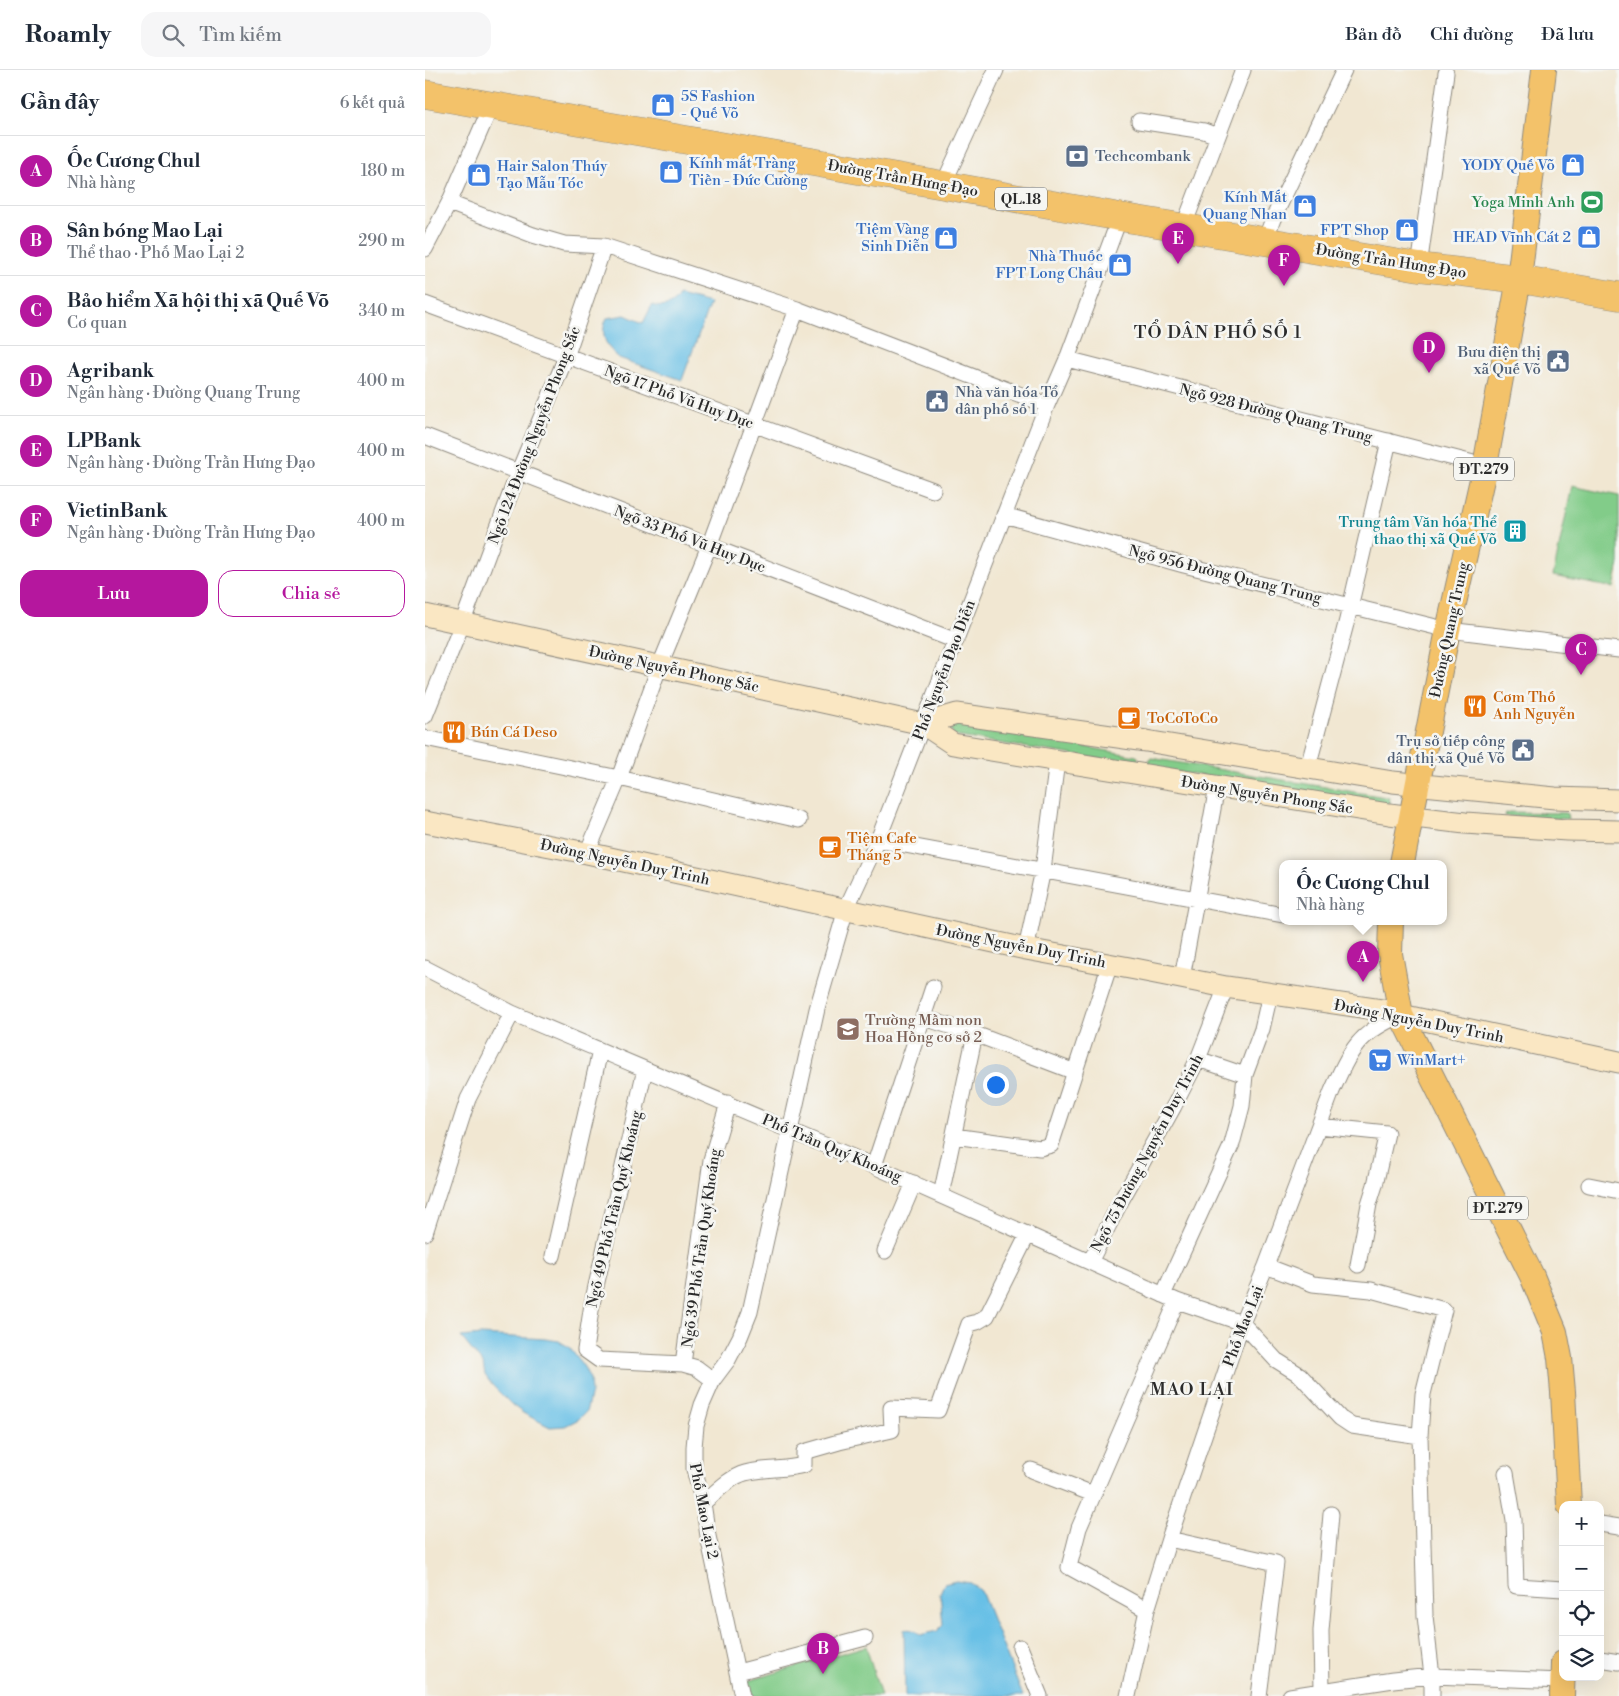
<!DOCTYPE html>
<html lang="vi">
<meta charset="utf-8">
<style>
:root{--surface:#fff;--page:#f6f6f7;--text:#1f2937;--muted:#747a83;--line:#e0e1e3;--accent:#b5179e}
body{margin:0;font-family:"Libre Bodoni",serif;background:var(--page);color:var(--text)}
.controls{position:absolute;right:15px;bottom:15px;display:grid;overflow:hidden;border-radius:10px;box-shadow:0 5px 20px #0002}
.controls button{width:45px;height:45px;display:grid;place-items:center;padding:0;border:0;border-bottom:1px solid var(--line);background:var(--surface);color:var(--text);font:25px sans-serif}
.you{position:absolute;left:570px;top:1014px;width:18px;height:18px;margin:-12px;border:4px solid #fff;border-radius:50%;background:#1a73e8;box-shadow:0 0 0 8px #1a73e833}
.badge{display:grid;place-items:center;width:32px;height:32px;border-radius:50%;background:var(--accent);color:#fff;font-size:16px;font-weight:700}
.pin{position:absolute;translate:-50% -41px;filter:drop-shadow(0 1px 2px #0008)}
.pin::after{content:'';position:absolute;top:26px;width:18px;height:15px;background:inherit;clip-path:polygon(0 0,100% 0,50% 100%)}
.popup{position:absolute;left:854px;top:790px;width:168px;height:65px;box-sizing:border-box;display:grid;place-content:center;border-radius:10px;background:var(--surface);filter:drop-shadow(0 1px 4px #0005);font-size:16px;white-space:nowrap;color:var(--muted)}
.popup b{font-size:19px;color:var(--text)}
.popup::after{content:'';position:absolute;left:50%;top:100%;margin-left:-10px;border:10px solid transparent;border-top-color:var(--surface)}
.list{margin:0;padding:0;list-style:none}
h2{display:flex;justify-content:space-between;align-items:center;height:65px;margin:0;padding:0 20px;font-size:21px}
h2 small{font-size:16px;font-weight:400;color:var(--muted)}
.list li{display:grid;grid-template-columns:32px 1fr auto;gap:15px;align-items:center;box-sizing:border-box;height:70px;padding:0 20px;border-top:1px solid var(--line)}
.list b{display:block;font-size:19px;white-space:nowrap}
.list p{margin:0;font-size:16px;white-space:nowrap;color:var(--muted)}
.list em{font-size:16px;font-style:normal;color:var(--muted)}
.actions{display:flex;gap:10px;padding:15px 20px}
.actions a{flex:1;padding:11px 0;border:1px solid var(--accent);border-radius:15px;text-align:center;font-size:18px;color:var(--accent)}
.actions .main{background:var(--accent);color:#fff}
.icon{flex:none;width:28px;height:28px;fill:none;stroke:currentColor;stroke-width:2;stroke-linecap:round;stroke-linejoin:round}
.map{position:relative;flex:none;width:1194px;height:1626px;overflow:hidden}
header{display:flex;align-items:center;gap:30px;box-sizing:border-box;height:70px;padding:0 25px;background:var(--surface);border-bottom:1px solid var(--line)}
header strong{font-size:24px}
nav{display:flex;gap:28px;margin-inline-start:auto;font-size:18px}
.search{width:350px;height:45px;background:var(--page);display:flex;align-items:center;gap:12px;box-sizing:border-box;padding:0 18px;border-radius:15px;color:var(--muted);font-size:19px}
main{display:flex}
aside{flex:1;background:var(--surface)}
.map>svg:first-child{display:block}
.green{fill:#82cc89;stroke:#567c5a}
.water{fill:#68c0e6;stroke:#4a7688}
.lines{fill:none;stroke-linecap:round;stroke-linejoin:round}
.street-casing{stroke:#8e897e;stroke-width:17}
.secondary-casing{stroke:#8e897e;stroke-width:23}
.primary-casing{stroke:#8e897e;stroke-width:26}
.highway-casing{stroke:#8e897e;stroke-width:29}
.street{stroke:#fff;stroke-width:15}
.secondary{stroke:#fae7c3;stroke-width:21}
.primary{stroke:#f3c26a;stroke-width:24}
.highway{stroke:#f3c26a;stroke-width:28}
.labels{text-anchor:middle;stroke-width:5;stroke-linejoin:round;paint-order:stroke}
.shield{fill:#f6f6f2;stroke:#686867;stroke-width:1}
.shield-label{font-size:14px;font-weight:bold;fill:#2b2b2b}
.shop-label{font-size:15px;fill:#366cbe;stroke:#f6f6f2;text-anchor:end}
.service-label{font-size:15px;fill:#4e5e75;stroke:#f6f6f2;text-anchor:start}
.street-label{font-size:15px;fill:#2b2b2b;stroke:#f6f6f2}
.leisure-label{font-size:15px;fill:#27864d;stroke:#f6f6f2;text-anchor:end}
.culture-label{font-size:15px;fill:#0d838f;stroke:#f6f6f2;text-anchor:end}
.food-label{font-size:15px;fill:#c56008;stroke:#f6f6f2;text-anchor:start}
.education-label{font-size:15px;fill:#785e54;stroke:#f6f6f2;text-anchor:start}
.quarter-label{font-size:18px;letter-spacing:1px;fill:#2b2b2b;stroke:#f6f6f2}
</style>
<header>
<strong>Roamly</strong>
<div class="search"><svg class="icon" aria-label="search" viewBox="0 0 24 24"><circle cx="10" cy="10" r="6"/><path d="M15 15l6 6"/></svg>Tìm kiếm</div>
<nav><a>Bản đồ</a><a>Chỉ đường</a><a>Đã lưu</a></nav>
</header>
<main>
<aside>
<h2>Gần đây<small>6 kết quả</small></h2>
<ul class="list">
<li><span class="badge">A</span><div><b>Ốc Cương Chul</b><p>Nhà hàng</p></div><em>180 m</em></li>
<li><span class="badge">B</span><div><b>Sân bóng Mao Lại</b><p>Thể thao · Phố Mao Lại 2</p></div><em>290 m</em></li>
<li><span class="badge">C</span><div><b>Bảo hiểm Xã hội thị xã Quế Võ</b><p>Cơ quan</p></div><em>340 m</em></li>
<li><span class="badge">D</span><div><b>Agribank</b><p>Ngân hàng · Đường Quang Trung</p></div><em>400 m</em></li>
<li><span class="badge">E</span><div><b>LPBank</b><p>Ngân hàng · Đường Trần Hưng Đạo</p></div><em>400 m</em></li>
<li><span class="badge">F</span><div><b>VietinBank</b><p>Ngân hàng · Đường Trần Hưng Đạo</p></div><em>400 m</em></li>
</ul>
<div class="actions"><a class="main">Lưu</a><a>Chia sẻ</a></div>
</aside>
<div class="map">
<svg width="1194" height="1626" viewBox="0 0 1194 1626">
<rect width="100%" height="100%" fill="#f6f6f2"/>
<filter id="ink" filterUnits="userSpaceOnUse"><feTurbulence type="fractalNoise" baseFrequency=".02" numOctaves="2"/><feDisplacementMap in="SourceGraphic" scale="10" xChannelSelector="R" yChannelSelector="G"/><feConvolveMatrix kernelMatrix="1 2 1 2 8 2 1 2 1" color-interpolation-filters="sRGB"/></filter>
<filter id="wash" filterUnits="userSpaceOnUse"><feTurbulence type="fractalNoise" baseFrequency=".0096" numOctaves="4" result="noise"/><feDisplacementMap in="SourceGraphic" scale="20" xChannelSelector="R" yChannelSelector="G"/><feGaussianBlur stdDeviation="1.12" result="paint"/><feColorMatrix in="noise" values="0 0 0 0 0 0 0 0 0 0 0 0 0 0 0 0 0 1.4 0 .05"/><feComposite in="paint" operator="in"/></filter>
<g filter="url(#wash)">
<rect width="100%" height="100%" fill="#f1e7d2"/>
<path class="green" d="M1147,416L1194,426V493L1189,518L1128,506Z
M533,654L711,686L713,687V695L529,666L526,660L527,656Z
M726,688L960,727L964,728L966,734L724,698V690Z
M1085,742L1140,743L1142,744L1143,749L1080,746L1081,743Z
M441,1576L456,1626H320L316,1613Z"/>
<path class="water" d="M254,225L285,233L257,310L194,288C181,277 174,264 182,248L200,245L218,253L227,235C239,239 248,236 254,225Z
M56,1265L120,1269L134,1271L144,1277L159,1297L165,1309L166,1323L161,1342L154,1349L140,1356L125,1357L98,1343L87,1335L67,1315L60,1305L58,1294L36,1267Z
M531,1511L546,1513L556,1521L598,1626H480L479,1560C487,1558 490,1561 496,1565L512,1561L518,1555L515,1523L519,1514Z"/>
</g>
<g filter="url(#ink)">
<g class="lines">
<g class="street-casing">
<path id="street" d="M714,51L779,61L792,66
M518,115L571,0
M24,133L108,165L139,174L179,176L372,239L622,335
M758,158L818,0
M840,170L848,149L919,0
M0,179L24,133L66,36
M994,197L1021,3
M0,234L508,420
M642,289L1060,396
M0,366L531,571
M579,445L759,495L1023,560L1194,580
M0,646L37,554L93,403L141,287L179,176
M0,668L194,708L374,750
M883,697L922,550L964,371
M453,770L858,845
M162,783L194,708L235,595L284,476L372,239
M601,879L618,800L632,691
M0,898L87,943L449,1096L752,1231L817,1253L851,1290L875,1305L915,1348L927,1356L995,1366
M757,908L792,717
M499,948L550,964L650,1002
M773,989L820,1005
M220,999L167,1234L160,1280L174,1290L258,1294L272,1298L288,1310
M894,1056L962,1063L950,1115L944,1134L933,1195
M529,1066L615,1078L626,1075L685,894
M449,1096L508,917
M1164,1115L1194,1121
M516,1125L550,964
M0,1163L43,1029L87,943
M460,1181L489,1113
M128,1186L175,981
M665,1192L697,1129L749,1036L773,989L801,917
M841,1196L888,1214L946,1220L1019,1240L998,1324L995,1366L1000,1546L1007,1606V1626
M738,1225L807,1074L817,1036L820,1005L837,959L845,924
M258,1294L286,1090L303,1033
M606,1400L668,1424
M1081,1403L1089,1450L1091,1516L1138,1519
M278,1433C290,1423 305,1407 320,1403C339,1398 360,1400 379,1395V1382L414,1372L467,1360L466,1338L513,1340L544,1254L552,1252L562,1246L603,1164
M1175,1454L1194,1457
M744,1469L851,1493L834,1626
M722,1540L644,1497L654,1458L752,1231
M595,1577L615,1626
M1175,1589L1194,1592
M313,1602L440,1568
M897,1621L896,1561L906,1444
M317,1626L283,1466L278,1433L269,1399V1377L271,1356L277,1335L288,1310L303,1290L315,1267L325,1242L392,939L421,839L453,770L622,335L642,289L695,147
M703,1626L722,1540L744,1469L817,1253L841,1196L907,1021C925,980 934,962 976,945
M865,1626L968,1610L1007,1606L1137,1611"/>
</g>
<g class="secondary-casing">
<path id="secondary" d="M0,545L498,654L528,674L964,744L1040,753L1142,760L1194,761
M498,654L532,644L721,671L968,712L1130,728L1194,730
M0,752L162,783L601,879L710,899L801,917L970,942L976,945L1194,992"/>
</g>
<g class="primary-casing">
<path id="primary" d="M977,793L1023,560L1060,396L1094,209L1119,0
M966,851L965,884L976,945L1107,1206L1130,1262L1135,1288L1138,1322L1144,1435
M1137,1626L1138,1593"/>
</g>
<g class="highway-casing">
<path id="highway" d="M0,24L518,115L695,147L994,197L1094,209L1194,226"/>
</g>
<use href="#street" class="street"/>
<use href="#secondary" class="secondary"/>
<use href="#primary" class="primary"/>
<use href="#highway" class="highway"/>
</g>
</g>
<defs>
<g id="shop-square" transform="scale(1.25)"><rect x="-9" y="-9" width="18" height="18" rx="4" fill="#3f7fe0" stroke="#f6f6f2"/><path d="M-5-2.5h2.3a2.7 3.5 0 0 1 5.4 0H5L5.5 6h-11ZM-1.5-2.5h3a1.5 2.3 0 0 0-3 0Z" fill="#fff"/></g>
<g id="bank-square" transform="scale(1.25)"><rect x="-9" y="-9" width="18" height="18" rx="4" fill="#5c6f8a" stroke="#f6f6f2"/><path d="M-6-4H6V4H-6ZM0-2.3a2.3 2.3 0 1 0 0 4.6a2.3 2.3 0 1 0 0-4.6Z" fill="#fff"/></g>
<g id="stadium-square" transform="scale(1.25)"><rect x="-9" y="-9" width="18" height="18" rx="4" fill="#2e9e5b" stroke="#f6f6f2"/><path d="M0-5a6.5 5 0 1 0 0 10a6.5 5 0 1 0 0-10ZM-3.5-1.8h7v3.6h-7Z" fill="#fff"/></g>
<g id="civic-square" transform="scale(1.25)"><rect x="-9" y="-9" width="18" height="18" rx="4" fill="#5c6f8a" stroke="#f6f6f2"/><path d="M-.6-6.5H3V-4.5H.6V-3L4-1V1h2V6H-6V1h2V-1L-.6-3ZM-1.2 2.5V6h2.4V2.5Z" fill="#fff"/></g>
<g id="building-square" transform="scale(1.25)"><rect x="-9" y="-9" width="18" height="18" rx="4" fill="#0f9aa8" stroke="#f6f6f2"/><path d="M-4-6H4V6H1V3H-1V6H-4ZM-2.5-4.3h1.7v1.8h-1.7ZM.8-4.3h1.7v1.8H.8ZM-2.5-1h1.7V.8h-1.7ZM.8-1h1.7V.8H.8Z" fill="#fff"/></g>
<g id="restaurant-square" transform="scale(1.25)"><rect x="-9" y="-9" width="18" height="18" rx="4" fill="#e8710a" stroke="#f6f6f2"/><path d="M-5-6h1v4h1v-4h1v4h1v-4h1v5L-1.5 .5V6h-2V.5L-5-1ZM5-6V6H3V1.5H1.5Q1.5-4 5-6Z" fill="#fff"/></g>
<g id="cafe-square" transform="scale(1.25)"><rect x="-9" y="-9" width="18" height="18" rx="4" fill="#e8710a" stroke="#f6f6f2"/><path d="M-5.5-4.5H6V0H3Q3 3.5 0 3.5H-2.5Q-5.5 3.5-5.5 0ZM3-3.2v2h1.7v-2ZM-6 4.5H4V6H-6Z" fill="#fff"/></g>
<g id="school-square" transform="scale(1.25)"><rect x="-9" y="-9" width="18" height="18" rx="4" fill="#8d6e63" stroke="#f6f6f2"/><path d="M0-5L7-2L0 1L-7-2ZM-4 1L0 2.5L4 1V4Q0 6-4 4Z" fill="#fff"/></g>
<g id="supermarket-square" transform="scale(1.25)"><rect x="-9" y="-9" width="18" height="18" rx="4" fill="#3f7fe0" stroke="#f6f6f2"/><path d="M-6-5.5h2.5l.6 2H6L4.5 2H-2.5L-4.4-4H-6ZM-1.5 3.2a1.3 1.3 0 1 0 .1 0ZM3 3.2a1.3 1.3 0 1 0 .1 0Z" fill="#fff"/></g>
</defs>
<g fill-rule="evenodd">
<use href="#shop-square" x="238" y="35"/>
<use href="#bank-square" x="652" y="86"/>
<use href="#shop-square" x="1148" y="95"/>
<use href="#shop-square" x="246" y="102"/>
<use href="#shop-square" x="54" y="105"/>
<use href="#stadium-square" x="1167" y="132"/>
<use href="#shop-square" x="880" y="136"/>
<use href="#shop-square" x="982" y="160"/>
<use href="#shop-square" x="1164" y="167"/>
<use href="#shop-square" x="521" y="168"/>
<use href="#shop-square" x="695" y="195"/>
<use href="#civic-square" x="1133" y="291"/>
<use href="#civic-square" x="512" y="331"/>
<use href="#building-square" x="1090" y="461"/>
<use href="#restaurant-square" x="1050" y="636"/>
<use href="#cafe-square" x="704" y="648"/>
<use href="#restaurant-square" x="29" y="662"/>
<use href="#civic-square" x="1098" y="680"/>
<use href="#cafe-square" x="405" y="777"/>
<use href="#school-square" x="423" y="959"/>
<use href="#supermarket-square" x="955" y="990"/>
</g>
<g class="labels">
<g class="shield">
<rect x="570" y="117.5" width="52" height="23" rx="4"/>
<rect x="1029" y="387.5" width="60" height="23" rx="4"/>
<rect x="1043" y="1126.5" width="60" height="23" rx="4"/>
</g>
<g class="shield-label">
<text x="596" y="134">QL.18</text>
<text x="1059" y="404">ĐT.279</text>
<text x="1073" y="1143">ĐT.279</text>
</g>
<g class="shop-label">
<text x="256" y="31" text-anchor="start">5S Fashion<tspan x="256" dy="17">- Quế Võ</tspan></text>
<text x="264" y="98" text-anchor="start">Kính mắt Tràng<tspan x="264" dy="17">Tiền - Đức Cường</tspan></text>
<text x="1130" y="100">YODY Quế Võ</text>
<text x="72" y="101" text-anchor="start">Hair Salon Thúy<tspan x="72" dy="17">Tạo Mẫu Tóc</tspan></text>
<text x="862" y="132">Kính Mắt<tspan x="862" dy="17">Quang Nhan</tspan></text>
<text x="504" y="164">Tiệm Vàng<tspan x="504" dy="17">Sinh Diễn</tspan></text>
<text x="964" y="165">FPT Shop</text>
<text x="1146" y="172">HEAD Vĩnh Cát 2</text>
<text x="678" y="191">Nhà Thuốc<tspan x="678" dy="17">FPT Long Châu</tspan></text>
<text x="972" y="995" text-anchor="start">WinMart+</text>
</g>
<g class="service-label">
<text x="670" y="91">Techcombank</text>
<text x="1116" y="287" text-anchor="end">Bưu điện thị<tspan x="1116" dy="17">xã Quế Võ</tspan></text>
<text x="530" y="327">Nhà văn hóa Tổ<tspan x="530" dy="17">dân phố số 1</tspan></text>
<text x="1080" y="676" text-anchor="end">Trụ sở tiếp công<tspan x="1080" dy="17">dân thị xã Quế Võ</tspan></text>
</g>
<g class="street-label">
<text transform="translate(478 108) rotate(10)" y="5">Đường Trần Hưng Đạo</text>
<text transform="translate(966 191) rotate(9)" y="5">Đường Trần Hưng Đạo</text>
<text transform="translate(254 327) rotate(20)" y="5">Ngõ 17 Phố Vũ Huy Dực</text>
<text transform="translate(851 343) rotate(14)" y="5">Ngõ 928 Đường Quang Trung</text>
<text transform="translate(109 365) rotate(-69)" y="5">Ngõ 124 Đường Nguyễn Phong Sắc</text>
<text transform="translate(265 469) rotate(21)" y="5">Ngõ 33 Phố Vũ Huy Dực</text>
<text transform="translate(800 504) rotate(14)" y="5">Ngõ 956 Đường Quang Trung</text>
<text transform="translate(1024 560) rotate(-78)" y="5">Đường Quang Trung</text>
<text transform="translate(249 599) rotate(12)" y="5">Đường Nguyễn Phong Sắc</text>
<text transform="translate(519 600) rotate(-69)" y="5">Phố Nguyễn Đạo Diễn</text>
<text transform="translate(842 725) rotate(9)" y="5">Đường Nguyễn Phong Sắc</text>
<text transform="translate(200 792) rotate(12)" y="5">Đường Nguyễn Duy Trinh</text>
<text transform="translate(596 876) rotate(11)" y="5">Đường Nguyễn Duy Trinh</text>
<text transform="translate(994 951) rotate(11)" y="5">Đường Nguyễn Duy Trinh</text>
<text transform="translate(407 1078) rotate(23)" y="5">Phố Trần Quý Khoáng</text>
<text transform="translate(722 1083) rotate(-62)" y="5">Ngõ 75 Đường Nguyễn Duy Trinh</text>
<text transform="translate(189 1139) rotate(-77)" y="5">Ngõ 49 Phố Trần Quý Khoáng</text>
<text transform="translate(276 1178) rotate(-82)" y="5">Ngõ 39 Phố Trần Quý Khoáng</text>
<text transform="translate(818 1256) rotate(-69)" y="5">Phố Mao Lại</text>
<text transform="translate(279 1441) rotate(79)" y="5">Phố Mao Lại 2</text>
</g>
<g class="leisure-label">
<text x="1150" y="137">Yoga Minh Anh</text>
</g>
<g class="culture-label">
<text x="1072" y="457">Trung tâm Văn hóa Thể<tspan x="1072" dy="17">thao thị xã Quế Võ</tspan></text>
</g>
<g class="food-label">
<text x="1068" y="632">Cơm Thố<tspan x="1068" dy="17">Anh Nguyễn</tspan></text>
<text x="722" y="653">ToCoToCo</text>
<text x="46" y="667">Bún Cá Deso</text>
<text x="422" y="773">Tiệm Cafe<tspan x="422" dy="17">Tháng 5</tspan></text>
</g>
<g class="education-label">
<text x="440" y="955">Trường Mầm non<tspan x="440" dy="17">Hoa Hồng cơ sở 2</tspan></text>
</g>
<g class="quarter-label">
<text x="793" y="268">TỔ DÂN PHỐ SỐ 1</text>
<text x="767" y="1325">MAO LẠI</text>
</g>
</g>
</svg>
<div class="controls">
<button>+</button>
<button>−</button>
<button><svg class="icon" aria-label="locate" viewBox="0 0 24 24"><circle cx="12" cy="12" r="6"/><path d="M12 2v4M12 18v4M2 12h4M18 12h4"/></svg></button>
<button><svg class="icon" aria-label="layers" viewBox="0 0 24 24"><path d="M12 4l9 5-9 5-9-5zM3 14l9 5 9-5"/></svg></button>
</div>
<div class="you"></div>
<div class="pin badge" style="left:938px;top:912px">A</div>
<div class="popup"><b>Ốc Cương Chul</b>Nhà hàng</div>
<div class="pin badge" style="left:398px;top:1604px">B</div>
<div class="pin badge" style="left:1156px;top:605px">C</div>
<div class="pin badge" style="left:1004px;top:303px">D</div>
<div class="pin badge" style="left:753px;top:194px">E</div>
<div class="pin badge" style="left:859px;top:216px">F</div>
</div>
</main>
